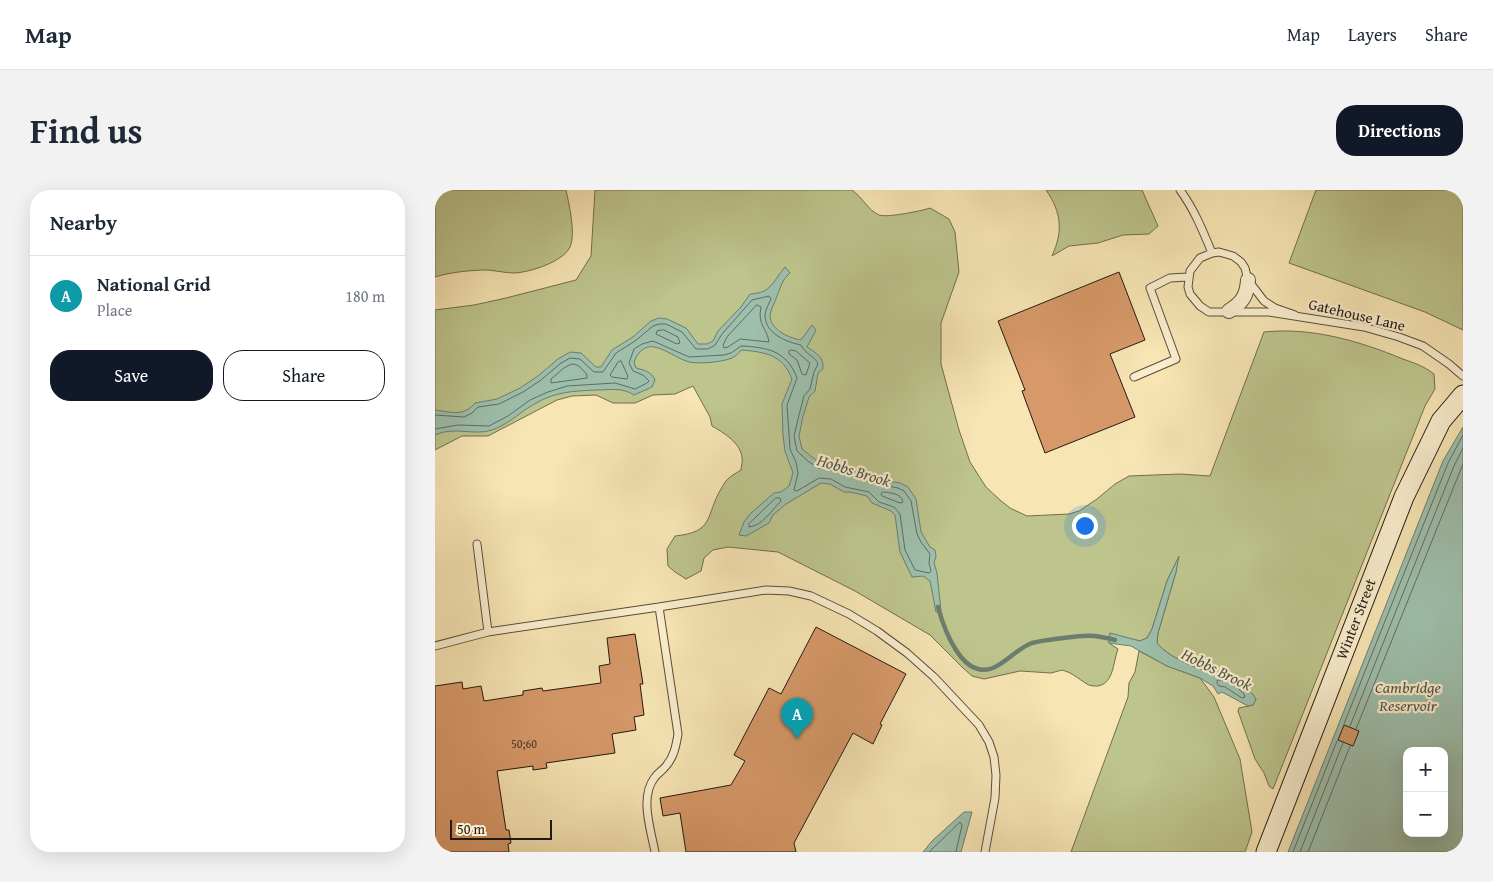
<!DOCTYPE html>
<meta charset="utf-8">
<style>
:root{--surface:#fff;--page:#f2f2f3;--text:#1f2937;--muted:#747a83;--line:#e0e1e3;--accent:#111827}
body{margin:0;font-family:"Gentium Book Plus",serif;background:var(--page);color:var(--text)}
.controls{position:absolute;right:15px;bottom:15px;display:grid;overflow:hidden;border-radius:10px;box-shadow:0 5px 20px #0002}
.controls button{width:45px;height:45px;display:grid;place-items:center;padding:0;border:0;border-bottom:1px solid var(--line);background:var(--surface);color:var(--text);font:25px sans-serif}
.scale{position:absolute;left:15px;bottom:12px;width:102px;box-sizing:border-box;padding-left:5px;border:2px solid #231913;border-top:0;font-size:14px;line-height:18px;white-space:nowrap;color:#231913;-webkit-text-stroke:4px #faeece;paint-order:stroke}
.you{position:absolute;left:649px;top:335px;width:18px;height:18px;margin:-12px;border:4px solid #fff;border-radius:50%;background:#1a73e8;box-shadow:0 0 0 8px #1a73e833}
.badge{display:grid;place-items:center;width:32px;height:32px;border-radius:50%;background:var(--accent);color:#fff;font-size:16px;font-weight:700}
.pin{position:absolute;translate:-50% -41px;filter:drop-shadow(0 1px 2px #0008)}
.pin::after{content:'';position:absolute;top:26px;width:18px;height:15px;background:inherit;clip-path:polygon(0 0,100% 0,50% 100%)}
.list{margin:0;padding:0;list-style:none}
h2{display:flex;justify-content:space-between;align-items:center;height:65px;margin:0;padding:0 20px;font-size:21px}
h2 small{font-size:16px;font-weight:400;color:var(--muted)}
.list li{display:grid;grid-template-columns:32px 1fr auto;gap:15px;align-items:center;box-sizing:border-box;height:80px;padding:0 20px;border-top:1px solid var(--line)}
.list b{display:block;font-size:19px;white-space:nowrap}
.list p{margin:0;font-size:16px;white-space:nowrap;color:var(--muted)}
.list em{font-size:16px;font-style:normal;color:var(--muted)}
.actions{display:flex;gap:10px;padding:15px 20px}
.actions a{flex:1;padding:11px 0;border:1px solid var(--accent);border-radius:20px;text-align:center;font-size:18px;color:var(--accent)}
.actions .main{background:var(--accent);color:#fff}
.map{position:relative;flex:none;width:1028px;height:662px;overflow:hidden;border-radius:20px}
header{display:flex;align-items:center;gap:30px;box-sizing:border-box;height:70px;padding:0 25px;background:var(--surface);border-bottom:1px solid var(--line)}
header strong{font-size:24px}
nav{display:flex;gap:28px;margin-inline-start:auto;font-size:18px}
.intro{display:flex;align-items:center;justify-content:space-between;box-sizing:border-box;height:120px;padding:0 30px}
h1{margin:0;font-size:35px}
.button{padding:12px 22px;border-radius:20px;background:var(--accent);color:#fff;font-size:18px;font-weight:700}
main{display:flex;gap:30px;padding:0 30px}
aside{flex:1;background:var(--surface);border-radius:20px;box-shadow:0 5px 20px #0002}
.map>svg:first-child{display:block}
.green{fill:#bdc48c;stroke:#706e50}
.water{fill:#9dbfac;stroke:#6c7d6f;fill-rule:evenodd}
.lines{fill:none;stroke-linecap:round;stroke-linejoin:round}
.shore{stroke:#606c60;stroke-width:1}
.stream{stroke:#6c7d6f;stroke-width:4.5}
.building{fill:#d79969;stroke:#231913}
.lane-casing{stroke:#584c3b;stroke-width:9}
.street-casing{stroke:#584c3b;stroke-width:16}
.secondary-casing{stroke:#231913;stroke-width:21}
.lane{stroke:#faeece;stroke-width:7}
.street{stroke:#faeece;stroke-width:14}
.secondary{stroke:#faeece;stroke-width:19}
.labels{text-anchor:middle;stroke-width:4.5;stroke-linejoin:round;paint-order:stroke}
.number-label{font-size:12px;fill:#503928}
.street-label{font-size:15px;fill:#231913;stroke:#faeece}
.water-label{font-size:16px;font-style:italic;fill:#4e5349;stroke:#faeece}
</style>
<header>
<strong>Map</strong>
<nav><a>Map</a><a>Layers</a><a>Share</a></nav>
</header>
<div class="intro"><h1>Find us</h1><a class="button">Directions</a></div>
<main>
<aside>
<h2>Nearby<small></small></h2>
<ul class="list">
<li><span class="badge" style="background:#0f9aa8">A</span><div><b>National Grid</b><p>Place</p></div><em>180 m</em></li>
</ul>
<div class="actions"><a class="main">Save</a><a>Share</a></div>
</aside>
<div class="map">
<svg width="1028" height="662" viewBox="0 0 1028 662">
<rect width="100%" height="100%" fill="#f7e5b4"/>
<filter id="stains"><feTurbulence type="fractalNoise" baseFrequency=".004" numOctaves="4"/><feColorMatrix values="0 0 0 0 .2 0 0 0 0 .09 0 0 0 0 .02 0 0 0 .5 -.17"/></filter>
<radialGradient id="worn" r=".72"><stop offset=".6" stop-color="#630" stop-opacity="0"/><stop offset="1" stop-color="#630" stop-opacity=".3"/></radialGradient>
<path class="green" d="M0,0H131C134,14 141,44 135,57C128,72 95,82 80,83C72,83 62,81 53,80C37,80 16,82 0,87Z
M160,0H417C427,7 433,20 444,25C452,28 486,21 495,18L514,29L520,42L524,82L506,133V174L524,240L535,272L551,297L565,310L575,318L592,326L634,324L644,321L662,309L680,294L694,286L745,284L775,286L829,142C877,137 924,151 968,169C979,173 989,176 999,184L1000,199L990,216L838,599L834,596L829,583L820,569L803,521L804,518L818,515L821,509C816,500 803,493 796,485C776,486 734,469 722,453L723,443L741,382L743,369L732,391L717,439L712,448L705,451L675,444L674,453L683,459C678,472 679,493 663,496C659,496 655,496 652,494C642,488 638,483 627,480L616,483L585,481L549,489L537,486L528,478L495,445L420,401L343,362L293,357L278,360L269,368L266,381L251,389L240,382L233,376L232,359L240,346C280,342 270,326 286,299C288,296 290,291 293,289C296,285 302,283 306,280C306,276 308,272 307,268C306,253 289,243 277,236L275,227L258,196L240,204L218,205L200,213H178L161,205L137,206L122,210L53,246H27L0,260V120L39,115L71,108L141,90L156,66Z
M611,0H707L723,36L714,44L688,45L663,53L634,56L617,66C628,42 627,23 611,0Z
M881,0H1028V140L990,122L854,73Z
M704,461L732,476L765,488L779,507L805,569L817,642L810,662H636L693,507L694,493L700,482Z"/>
<path class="water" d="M350,77L355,83C346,91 347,95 342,106C340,112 336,119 335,125C335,140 354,148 366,150L377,135L381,140L372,157C381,163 389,167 388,179L383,183L380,201L374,207L368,226L364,246L367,259L386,274L408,277L439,289L465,293L473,297L481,309L486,342L495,357L500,360L501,366L499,373L502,383L506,421L501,422L495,391L488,386L477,387L465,362L460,325L456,321L437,313L432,306L415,302H409L395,294L386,293L351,314L338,325L334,333L311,346L304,345L309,332L315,324L339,303L346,302L354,296L358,283L350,261L348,245L347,214L357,189C348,165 331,162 306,160C304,163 301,166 297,168C288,172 260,175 251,171C232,164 211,142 199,172L201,178C209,180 217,182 220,190L217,197L199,205C187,197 175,200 162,200C137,201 118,202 96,216C83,224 72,235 57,240C40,246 18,236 0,245V220C17,222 28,227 40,213L62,209L85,198L103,186L123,169L135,162L146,163L161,177H166L177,160L198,147L216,131L224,128L232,129L251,138L263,154H272L278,151L283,141L306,117L315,104C337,103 337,92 350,77Z
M1028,237V662H853L1008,271ZM972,561H1009V643H972Z
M744,366L741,382L723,443L722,453C734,469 776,486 796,485C803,493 816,500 821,509L818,515L813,516L787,502L783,504L778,496L765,488L732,476L696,456L674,453L675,443L705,451L712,448L717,439L732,391Z
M529,622H537L526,662H488L497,651Z"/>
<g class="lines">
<path class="shore" d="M322,115L326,117C322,135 332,138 334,152L305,149L293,157L289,158L288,155L292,147Z
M229,140L243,147L245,153L242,154L221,144L222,141Z
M357,160L361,161L375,173L371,185L367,184L362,170L354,164V161Z
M186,171L193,186L192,189L177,187L175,185L183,172Z
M137,174C144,174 148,180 152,185V188L116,193V189L129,178Z
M0,225L29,227L37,223L43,217L64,214L88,202L106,190L126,173L135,168L145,169L159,182H168L181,163L200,151L218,136L224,134H231L247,142L261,159H273L280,155L287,144L317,110L334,106L336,109C334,113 331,119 330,124C329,143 351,152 366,155C370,164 380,166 383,174L379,182L375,199L369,206L364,225L359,246L362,261L374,272L384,278L406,282L438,293L463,298L469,301L476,311L482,344L486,352L495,364L494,373L496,381L494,383L480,380L470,360L465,324L459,317L444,312L434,302L410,297L396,289L384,288L362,301L359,300L363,283L361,272L355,259L352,215L362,188C352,161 332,157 306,156L296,163L289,165L254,167L218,151L207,154L199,159L194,173L198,181L208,185L214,191L212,193L200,199L180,193L132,196L113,202L95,210L73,226L54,236L23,235L0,239
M448,302C456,303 466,303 468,312L465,313L447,306L446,304Z
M341,308H345L346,311C337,320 327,336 314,337V334Z
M783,490H794L809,504L810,507L807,508L790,497L784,496L782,493Z
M909,534L1013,273L1028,245
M915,536L1019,276L1028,258
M921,539L1028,274
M494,662L525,632L527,635L521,662
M858,662L902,551
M865,662L908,553
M873,662L915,556"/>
<path class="stream" d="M503,417C509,439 527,490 558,478C572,472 583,458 597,453C605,451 612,450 620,449C645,446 655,443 680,450"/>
</g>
<path class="building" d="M684,82L710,150L675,164L700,227L610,263L587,201L590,200L563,131Z
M381,437L471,484L445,534L447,535L438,554L418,543L359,653L361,662H251L245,623L228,626L225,608L296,595L310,571L299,565L334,498L346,504Z
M200,444L208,494H205L209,525L199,527L201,540L177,544L180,563L111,573L112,578L98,580V576L62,581L71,640H74L76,653L73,654L74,662H0V496L27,492L28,499L46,496L49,511L88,505V501L107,498L108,501L166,493L164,476L175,474L172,448Z
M909,535L924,541L918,556L903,550Z"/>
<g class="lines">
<g class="lane-casing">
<path id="lane" d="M745,0C759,19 768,41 777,63
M860,125L840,118L829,111L813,90L810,78L806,72L798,66L784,62L777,63L765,68L755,81L753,97L755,104L765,116L774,122H834L929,137L964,147L988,156L1014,174L1028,186
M699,187L741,169L715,98L735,88L753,87
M42,354L53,442
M0,456L53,442L224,417L331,400L354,401L376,406L414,424L442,441L472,463L499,487L544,535L554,552L559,567L561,585L560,608L550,662
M220,662C216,640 204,607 220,587C223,583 228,580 231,576C239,567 241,556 243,544L224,417"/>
</g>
<g class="street-casing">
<path id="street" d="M794,121C807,113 812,106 813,90"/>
</g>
<g class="secondary-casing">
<path id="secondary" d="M831,662L969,307L1006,231L1028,205"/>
</g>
<use href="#lane" class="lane"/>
<use href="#street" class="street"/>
<use href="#secondary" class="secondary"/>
</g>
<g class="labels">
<g class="number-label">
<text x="89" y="558">50;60</text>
</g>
<g class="street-label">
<text transform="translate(922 125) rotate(13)" y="5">Gatehouse Lane</text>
<text transform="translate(921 429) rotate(-69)" y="5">Winter Street</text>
</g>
<g class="water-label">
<text transform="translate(419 280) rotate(17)" y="6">Hobbs Brook</text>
<text transform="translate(782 479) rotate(26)" y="6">Hobbs Brook</text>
<text x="973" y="503">Cambridge<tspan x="973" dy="18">Reservoir</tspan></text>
</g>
</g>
<rect width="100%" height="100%" filter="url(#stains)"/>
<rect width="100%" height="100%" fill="url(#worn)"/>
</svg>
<div class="controls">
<button>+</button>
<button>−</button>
</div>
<div class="scale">50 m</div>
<div class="you"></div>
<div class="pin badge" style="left:362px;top:549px;background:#0f9aa8">A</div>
</div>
</main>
